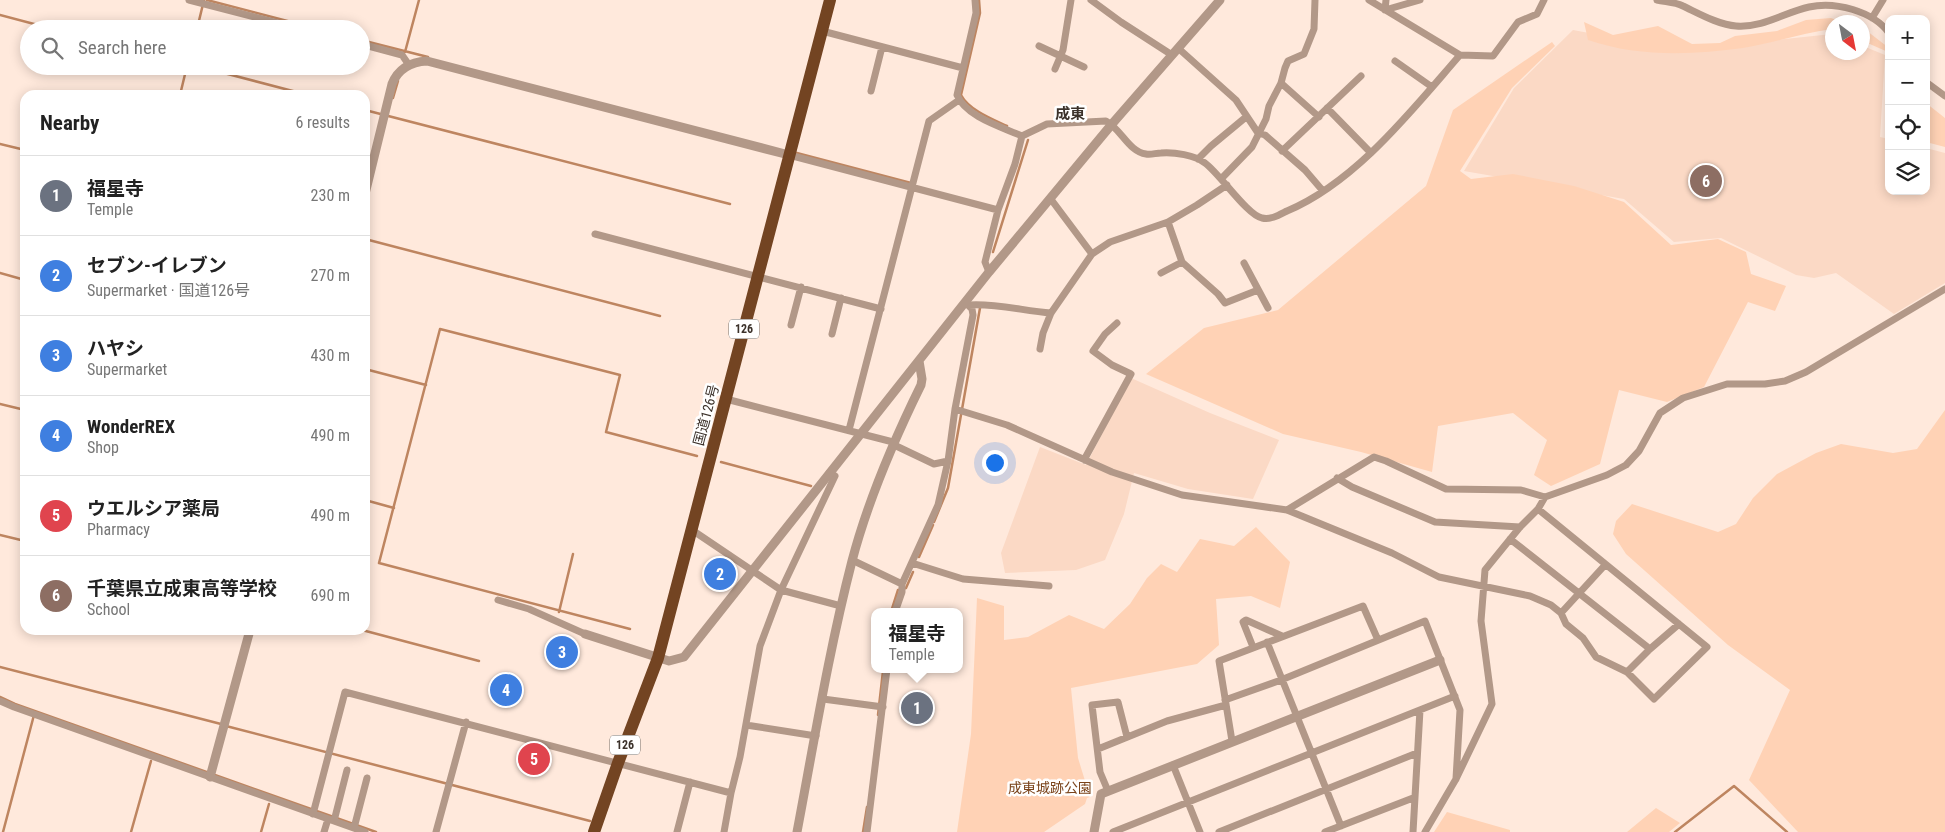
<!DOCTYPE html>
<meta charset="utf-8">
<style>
:root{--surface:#fff;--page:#f6f6f6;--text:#222;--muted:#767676;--line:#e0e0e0;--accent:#0b8043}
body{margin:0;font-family:"Roboto Condensed","Noto Sans JP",sans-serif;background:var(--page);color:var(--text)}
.controls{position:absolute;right:15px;top:15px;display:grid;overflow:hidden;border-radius:10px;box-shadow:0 2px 12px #0003}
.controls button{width:45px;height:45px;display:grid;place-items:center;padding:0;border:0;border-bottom:1px solid var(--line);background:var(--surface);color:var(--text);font:25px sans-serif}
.compass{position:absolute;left:1825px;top:15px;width:45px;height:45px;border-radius:50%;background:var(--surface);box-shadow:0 2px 12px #0003;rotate:148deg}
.you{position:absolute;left:994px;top:462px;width:18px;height:18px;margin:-12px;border:4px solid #fff;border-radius:50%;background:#1a73e8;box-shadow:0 0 0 8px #1a73e833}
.badge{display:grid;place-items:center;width:32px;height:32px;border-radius:50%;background:var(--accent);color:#fff;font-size:16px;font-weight:700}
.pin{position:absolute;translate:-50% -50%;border:2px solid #fff;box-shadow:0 1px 5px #0006}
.popup{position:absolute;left:871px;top:608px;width:92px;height:65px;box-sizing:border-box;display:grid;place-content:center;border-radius:10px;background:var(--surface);filter:drop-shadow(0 1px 4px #0005);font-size:16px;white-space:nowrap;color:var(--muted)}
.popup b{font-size:19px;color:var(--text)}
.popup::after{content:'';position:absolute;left:50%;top:100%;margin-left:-10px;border:10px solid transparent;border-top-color:var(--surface)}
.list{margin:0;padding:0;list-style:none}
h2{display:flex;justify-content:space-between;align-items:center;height:65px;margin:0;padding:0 20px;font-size:21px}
h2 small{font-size:16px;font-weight:400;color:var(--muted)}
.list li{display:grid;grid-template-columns:32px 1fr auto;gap:15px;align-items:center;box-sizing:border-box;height:80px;padding:0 20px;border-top:1px solid var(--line)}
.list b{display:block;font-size:19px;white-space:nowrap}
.list p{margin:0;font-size:16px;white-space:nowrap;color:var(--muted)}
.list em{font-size:16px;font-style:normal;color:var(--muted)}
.icon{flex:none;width:28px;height:28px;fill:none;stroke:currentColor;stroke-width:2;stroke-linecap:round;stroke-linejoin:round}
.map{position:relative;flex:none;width:1945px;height:832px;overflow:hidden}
.search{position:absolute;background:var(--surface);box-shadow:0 2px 12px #0003;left:20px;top:20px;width:350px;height:55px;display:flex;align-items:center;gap:12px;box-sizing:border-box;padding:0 18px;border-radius:28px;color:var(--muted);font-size:19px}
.panel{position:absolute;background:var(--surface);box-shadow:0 2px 12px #0003;left:20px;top:90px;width:350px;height:545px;border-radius:15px}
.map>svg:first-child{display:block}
.built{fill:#fbd9c5}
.green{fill:#ffd2b5}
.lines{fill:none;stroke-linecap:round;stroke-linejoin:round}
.stream{stroke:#be8560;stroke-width:2.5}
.minor{stroke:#b29888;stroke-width:7}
.tertiary{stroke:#b29888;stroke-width:9}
.trunk{stroke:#734422;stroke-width:12}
.labels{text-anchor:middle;stroke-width:5;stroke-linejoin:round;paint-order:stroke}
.shield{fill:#fff;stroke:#76706b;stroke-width:1}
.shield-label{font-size:12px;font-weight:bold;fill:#3c322b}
.street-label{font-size:14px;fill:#3c322b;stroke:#fff}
.park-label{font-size:14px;fill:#7a431a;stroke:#fff}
.neighbourhood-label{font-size:15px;font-weight:bold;fill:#3c322b;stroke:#fff}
</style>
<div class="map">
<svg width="1945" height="832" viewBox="0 0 1945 832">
<rect width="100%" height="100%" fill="#ffe9dc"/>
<path class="built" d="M1573,30L1679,50L1832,34V52H1862L1863,46L1885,55L1880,137L1889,139V191H1926V148L1945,153V283L1894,314L1836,273L1814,278L1796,275L1721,238L1674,242L1624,199L1464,171L1514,88Z
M1131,378L1210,413L1279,440L1253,499L1188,489L1134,473L1124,514L1105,560L1076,570L1005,573L1001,553L1040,447L1086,465Z"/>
<path class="green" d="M1831,18L1841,22H1832V29C1802,33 1773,43 1743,48C1692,55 1637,57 1588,40L1584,22L1613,35L1658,26L1692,44L1720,43L1735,36L1777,31L1806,20Z
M1863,30L1867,31L1889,48V116L1887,93L1888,52L1863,41Z
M1552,42L1555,46L1512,88L1460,171L1471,179L1513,174L1574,186L1624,202L1671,245L1718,239L1746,252L1751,274L1786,286L1775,311L1748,302L1704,387L1667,402L1619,390L1600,464L1551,486L1534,475L1547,440L1513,413L1438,426L1432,472L1361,452L1283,434L1146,374L1204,328L1278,310L1426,186L1453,110Z
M1926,103L1945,118V147L1926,142Z
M1945,410V832H1798L1749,780L1790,690L1728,645L1626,554L1613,534L1616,521L1632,504L1718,532L1736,524L1753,498L1777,474L1816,453L1841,444L1893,453L1917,449Z
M1256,527L1290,562L1280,608L1251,596L1216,599L1219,645L1197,664L1071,688L1078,758L1090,797L1087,798L1085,804L1044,832H957L971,734L977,598L1004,606V640L1028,637L1069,615L1104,629L1130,604L1147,578L1161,564L1177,572L1200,539L1234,546Z
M1656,808L1680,823L1669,832H1627Z
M1447,812L1510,830V832H1434Z"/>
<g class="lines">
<path class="stream" d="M207,0L318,29
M979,0L980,13L961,95C969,110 992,119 1007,126
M0,15L53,29
M197,29L204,0
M361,40L428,57
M405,52L419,0
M197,66L308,95
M180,95L187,66
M393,98L398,81
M365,110L730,204
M0,144L25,150
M793,152L911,183
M365,239L660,316
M993,252L1028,140
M0,273L25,280
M365,369L426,385
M0,404L25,410
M721,462L811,486
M365,500L394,508
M934,522L948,488L980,308
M0,535L25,541
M919,557L933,525
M559,612L573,554
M891,612L898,590L906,588L913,572
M630,629L379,563L440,329L620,375L606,432L697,456
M362,630L479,661
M0,667L221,724
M0,697L15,704L376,832
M878,715L883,671
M226,726L590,821
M3,832L34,715
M131,832L151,761
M261,832L269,804
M863,832L867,807
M1675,832L1734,786L1787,832"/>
<path class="minor" d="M189,0L301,29
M975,0L976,13L957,95C966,117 1002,127 1022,136
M1091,0L1121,22L1172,55
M1369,0L1460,55L1493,56L1518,22L1537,14L1544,0
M1386,0L1385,10L1420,0
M1657,0C1665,2 1675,2 1683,6C1698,13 1719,25 1736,26C1764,28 1785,12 1809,7C1835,1 1873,11 1889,33
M1872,18L1883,0
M822,31L963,68
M361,44L402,55L409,65
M1039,46L1084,67
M1178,48L1236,100L1258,133L1265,135L1305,170L1323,191
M1395,61L1432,87
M1055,69L1063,50L1071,0
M1926,82L1945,96
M1281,83L1319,117
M871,91L882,47
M1327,108L1371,153
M1282,151L1361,76
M789,155L998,210
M1198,159L1211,146L1246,117
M1222,178L1252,147L1266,119L1269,106L1281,83L1285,68L1288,61L1304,54L1314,29L1315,0
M1050,198L1092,254
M595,234L881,309
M1182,262L1218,294L1225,303L1258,290
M1244,263L1268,308
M989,272L985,262L998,210L1015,164L1022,136L1047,124L1106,121C1121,129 1129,152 1146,154C1151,155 1156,153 1161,153C1174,152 1195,155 1205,163C1220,174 1248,216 1262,218C1271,220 1279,215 1287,211C1356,182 1412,110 1460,55
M1161,273L1182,262L1168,222
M969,305C996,303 1024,311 1051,313
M791,325L801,287
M832,334L841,298
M1040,349L1043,333L1051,313L1092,254L1110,242L1168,222L1197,205L1227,185
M726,399L893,442
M955,409L1007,425L1112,472L1182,495L1287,510L1392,553L1439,577L1530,596L1551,605L1561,613L1566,624L1583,638L1596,657L1627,672L1654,699L1707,647L1538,509
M849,430L929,121L959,100
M892,444L934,464L948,461
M1084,460L1131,374L1112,365L1093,351L1105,334L1117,323
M1337,478L1352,487L1435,522L1520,527
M1287,510L1374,457L1386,461L1446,489L1521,490L1545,497L1607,475L1626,465L1639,451L1660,413L1683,398L1727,384H1765L1785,381L1806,372L1945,289
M692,530L781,590L841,606
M1510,539L1650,649
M852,560L902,584
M912,563L963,579L1049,586
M498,600L529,609L585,634
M895,612L902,592V584L938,505L948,461L955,409L973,315L972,309L965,302
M1561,613L1605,565
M1267,642L1341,826
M1253,647L1243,622L1246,620L1282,636
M1627,672L1650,649L1679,624
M823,699L883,707
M1225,700L1281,680L1425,621L1460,710L1456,779
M0,701L14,707L365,832
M746,725L816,736
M1232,741L1219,661L1363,606L1378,640
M1098,749L1167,721L1226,705
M1173,765L1200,832
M1108,791L1100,772L1092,705L1118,702L1127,737
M313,814L345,692L731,793
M334,821L347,770
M354,828L367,778
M324,832L328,819
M436,832L466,722
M677,832L690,782
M724,832L731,793L740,757L760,646L781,590L835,476L829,473
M867,832L887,669
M1113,832L1455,696
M1219,832L1417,753
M1325,832L1413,798
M1413,832L1420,710
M1425,832L1456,779L1492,704L1481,621L1485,570L1520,527L1538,509L1545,497"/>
<path class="tertiary" d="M365,194L392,84C398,69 410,62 427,61L789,155
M585,634L669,661L684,657L989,272L1112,124L1220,0
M210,777L250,630
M797,832C814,742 829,650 852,561C868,500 893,442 921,385L922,379L919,361
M1094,832L1101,794L1440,660"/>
<path class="trunk" d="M594,832L618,763L658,658L830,0"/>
</g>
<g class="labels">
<g class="shield">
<rect x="729" y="319.5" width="30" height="19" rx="4"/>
<rect x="610" y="735.5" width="30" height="19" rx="4"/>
</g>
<g class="shield-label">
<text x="744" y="333">126</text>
<text x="625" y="749">126</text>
</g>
<g class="street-label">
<text transform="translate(706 415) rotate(-75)" y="5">国道126号</text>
</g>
<g class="park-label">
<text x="1050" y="793">成東城跡公園</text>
</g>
<g class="neighbourhood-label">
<text x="1070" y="119">成東</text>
</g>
</g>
</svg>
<div class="controls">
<button>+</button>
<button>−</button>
<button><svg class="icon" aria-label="locate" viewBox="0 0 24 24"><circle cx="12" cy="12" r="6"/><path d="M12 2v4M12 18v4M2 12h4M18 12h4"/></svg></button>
<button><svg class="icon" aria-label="layers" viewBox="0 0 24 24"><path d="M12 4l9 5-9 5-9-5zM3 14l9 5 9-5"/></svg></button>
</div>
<svg class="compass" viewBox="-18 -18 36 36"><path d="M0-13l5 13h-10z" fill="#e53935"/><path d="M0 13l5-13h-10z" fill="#767676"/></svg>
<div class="you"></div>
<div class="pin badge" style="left:917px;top:708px;background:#6b7280">1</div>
<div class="popup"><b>福星寺</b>Temple</div>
<div class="pin badge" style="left:720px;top:574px;background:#3f7fe0">2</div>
<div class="pin badge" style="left:562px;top:652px;background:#3f7fe0">3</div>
<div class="pin badge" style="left:506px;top:690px;background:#3f7fe0">4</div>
<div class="pin badge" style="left:534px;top:759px;background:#e0444e">5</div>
<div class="pin badge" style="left:1706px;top:181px;background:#8d6e63">6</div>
<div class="search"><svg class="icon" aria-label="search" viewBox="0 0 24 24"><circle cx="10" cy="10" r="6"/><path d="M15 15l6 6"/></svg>Search here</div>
<section class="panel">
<h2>Nearby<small>6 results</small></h2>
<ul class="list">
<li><span class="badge" style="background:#6b7280">1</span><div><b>福星寺</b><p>Temple</p></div><em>230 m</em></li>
<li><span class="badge" style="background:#3f7fe0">2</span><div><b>セブン-イレブン</b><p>Supermarket · 国道126号</p></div><em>270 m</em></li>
<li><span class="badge" style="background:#3f7fe0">3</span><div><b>ハヤシ</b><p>Supermarket</p></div><em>430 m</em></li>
<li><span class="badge" style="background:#3f7fe0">4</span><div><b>WonderREX</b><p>Shop</p></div><em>490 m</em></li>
<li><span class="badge" style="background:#e0444e">5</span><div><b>ウエルシア薬局</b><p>Pharmacy</p></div><em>490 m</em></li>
<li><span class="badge" style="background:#8d6e63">6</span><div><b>千葉県立成東高等学校</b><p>School</p></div><em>690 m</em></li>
</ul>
</section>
</div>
